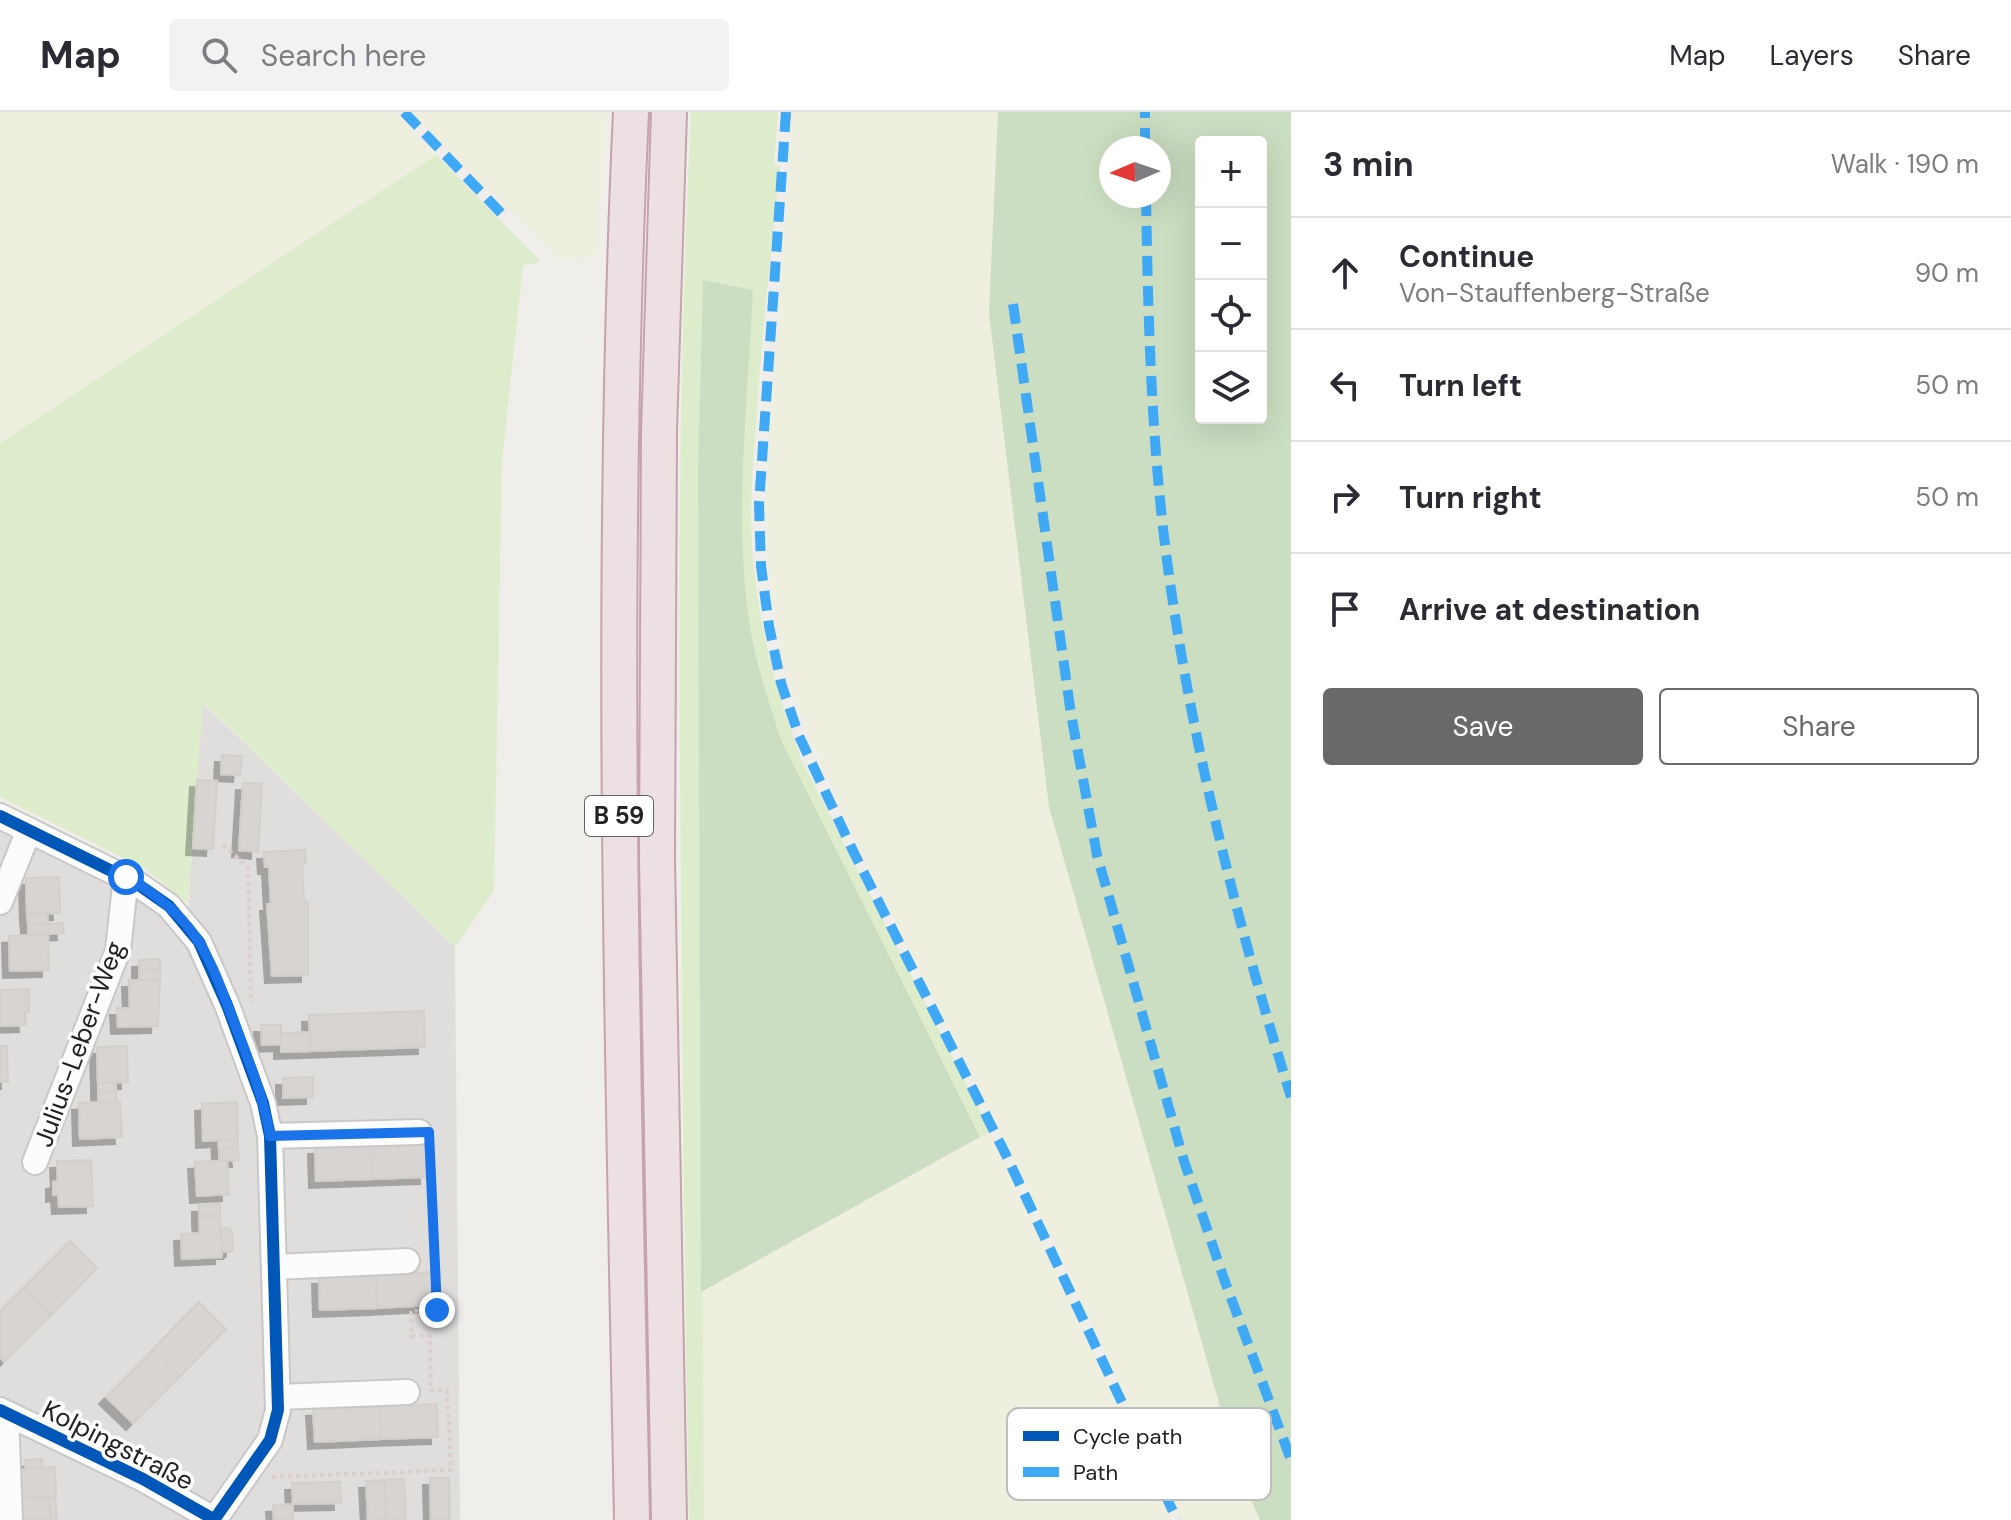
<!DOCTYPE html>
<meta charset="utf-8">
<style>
:root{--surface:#fff;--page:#f2f2f3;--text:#2b2b33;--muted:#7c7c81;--line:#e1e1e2;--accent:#6a6968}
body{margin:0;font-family:"DM Sans",sans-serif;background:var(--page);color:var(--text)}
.controls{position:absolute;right:24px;top:24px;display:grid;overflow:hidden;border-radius:8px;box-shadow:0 8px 32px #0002}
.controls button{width:72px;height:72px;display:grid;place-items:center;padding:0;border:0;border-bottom:2px solid var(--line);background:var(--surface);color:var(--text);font:40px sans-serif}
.compass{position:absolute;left:1099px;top:24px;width:72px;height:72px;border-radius:50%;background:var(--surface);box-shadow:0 8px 32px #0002;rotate:268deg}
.stop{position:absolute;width:24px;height:24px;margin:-18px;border:6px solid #1a73e8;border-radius:50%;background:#fff}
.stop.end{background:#1a73e8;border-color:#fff;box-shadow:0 2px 8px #0008}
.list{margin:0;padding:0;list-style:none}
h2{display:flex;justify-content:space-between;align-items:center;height:104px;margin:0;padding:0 32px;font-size:34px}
h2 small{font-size:26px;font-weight:400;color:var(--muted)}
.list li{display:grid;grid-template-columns:52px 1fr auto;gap:24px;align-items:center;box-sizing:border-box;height:112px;padding:0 32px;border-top:2px solid var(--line)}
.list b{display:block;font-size:30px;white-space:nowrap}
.list p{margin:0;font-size:26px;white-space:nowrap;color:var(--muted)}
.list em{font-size:26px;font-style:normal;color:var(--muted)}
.actions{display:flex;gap:16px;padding:24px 32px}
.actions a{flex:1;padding:18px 0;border:2px solid var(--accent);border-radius:8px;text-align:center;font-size:28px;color:var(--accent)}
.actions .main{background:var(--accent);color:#fff}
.icon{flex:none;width:44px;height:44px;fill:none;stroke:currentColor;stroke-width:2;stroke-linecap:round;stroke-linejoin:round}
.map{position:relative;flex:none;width:1291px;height:1408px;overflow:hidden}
header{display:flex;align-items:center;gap:48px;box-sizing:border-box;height:112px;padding:0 40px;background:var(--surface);border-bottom:2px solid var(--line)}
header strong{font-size:38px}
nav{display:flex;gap:44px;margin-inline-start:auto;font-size:28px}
.search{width:560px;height:72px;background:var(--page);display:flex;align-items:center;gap:20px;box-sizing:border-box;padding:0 28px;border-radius:8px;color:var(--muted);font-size:30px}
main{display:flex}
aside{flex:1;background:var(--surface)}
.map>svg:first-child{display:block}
.residential{fill:#dfdedc}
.farmland{fill:#efefdf}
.grass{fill:#ddeccb}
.forest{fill:#cbdec1;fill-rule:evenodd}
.building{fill:#d7d4d2;stroke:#d3d0cc;stroke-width:2;filter:url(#shadow)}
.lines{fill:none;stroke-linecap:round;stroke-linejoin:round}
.minor-casing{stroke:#c9c8c7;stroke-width:28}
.highway-casing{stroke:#c5a2ac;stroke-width:38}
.path{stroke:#dccecd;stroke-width:4;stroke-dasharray:4 4;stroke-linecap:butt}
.minor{stroke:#fdfcfc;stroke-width:24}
.highway{stroke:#ece0e2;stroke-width:34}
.quiet{stroke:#3fa9f5;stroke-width:10;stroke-dasharray:20 10;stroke-linecap:butt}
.cycleway-casing{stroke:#fff;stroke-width:17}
.cycleway{stroke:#0057b8;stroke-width:12}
.route{stroke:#1a73e8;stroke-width:10}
.labels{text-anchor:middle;stroke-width:7;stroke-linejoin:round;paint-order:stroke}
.shield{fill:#fff;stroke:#646464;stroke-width:2}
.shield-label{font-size:24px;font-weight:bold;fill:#222}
.street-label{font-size:26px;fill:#222;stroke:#fff}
.key{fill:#fff;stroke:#bdbdbd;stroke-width:2}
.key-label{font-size:22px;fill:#222}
</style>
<header>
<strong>Map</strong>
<div class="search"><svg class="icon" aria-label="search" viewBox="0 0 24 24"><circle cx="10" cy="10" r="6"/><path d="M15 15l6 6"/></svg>Search here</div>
<nav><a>Map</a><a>Layers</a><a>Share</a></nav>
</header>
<main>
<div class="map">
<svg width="1291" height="1408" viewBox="0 0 1291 1408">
<defs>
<filter id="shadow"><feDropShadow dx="-7" dy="7" stdDeviation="0" flood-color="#0004"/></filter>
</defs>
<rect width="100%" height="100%" fill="#f0eeeb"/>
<path class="residential" d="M202,590L455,835L460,1408H0V712L188,799Z"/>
<path class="farmland" d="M0,0H395L436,43L0,331Z
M409,0H607L598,144L561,148Z
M793,0H998L989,201L1239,1361L1260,1408H1181L1057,1137L865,748L804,612L780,538L768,455L764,395Z
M991,1020L1174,1405L1169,1408H704L701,1180Z"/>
<path class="grass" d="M691,0H778L774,53L780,54C771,134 763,215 757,295C754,345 748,397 753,447C759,516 777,582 801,647L991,1020L980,1025L781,628C769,589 755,550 749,509C734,401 746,287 753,178L703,168L698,357L704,1408H689C685,1193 682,979 681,764C678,509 678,255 691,0Z
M436,43L541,150L523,153L502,349L494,779L455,835L203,590L188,791L145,757L0,685V331Z"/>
<path class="forest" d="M998,0H1291V1408H1260L1239,1361L1049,695L989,201ZM1201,30H1261V306H1201ZM1111,36H1159V84H1111Z
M703,168L753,178C748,288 734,400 749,509C755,550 769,589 781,628L980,1025L701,1180L698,357Z"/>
<path class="building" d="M222,643L242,644L240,663L221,662Z
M197,668L217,669L213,737L193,736Z
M243,671L262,672L258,740L239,738Z
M305,738L306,750L302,755L304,789L308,791V863L272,864L267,792H271L269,755H265L264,740Z
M59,765L60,801L27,802L26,766Z
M47,801L48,812H28L27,802Z
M63,811L64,821L48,822V812Z
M28,812H48V822L28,823Z
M48,822L49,858L10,859L9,824Z
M160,847V858H139V848Z
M139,858H160V868H139Z
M129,868H160L158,914L118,915L117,896H130Z
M29,877V900H25L26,913L0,914V878Z
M424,899L425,935L310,939L309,903Z
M261,913H281V932L262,933Z
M310,920V939L281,940V921Z
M0,934H7L8,970H0Z
M127,934L128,970L98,971L97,935Z
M313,965V985L283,986V966Z
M116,970V980L98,981V971Z
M116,980L117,990H98V981Z
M98,990H120L122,1025L80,1027L79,991Z
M237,990L238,1027L203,1029L202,992Z
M238,1027V1036L219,1037L218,1028Z
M426,1031L427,1065L372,1067L370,1033Z
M370,1033L372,1067L316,1069L315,1035Z
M238,1036L239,1048L219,1049V1037Z
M91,1048L93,1094L59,1095L58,1082L53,1083V1070L58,1069L57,1049Z
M227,1048L229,1082L197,1084L195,1050Z
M220,1092V1104H199V1093Z
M199,1104H220L222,1145L182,1147L181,1122L200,1121Z
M221,1116H229L232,1119L233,1137L230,1140H222Z
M70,1129L97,1156L51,1203L23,1176Z
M432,1160L434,1193L377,1196L376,1163Z
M376,1163L377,1196L320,1198L319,1165Z
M23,1176L51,1203L4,1250L0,1245V1199Z
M199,1190L226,1217L180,1264L153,1238Z
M153,1238L180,1264L133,1311L106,1285Z
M437,1292L438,1325L381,1327L380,1294Z
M380,1294L381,1327L315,1330L313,1297Z
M42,1347V1356H26L25,1348Z
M55,1355L56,1385L19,1386L18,1357Z
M430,1366H449L450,1408H431Z
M404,1367L406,1408H386L385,1368Z
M385,1368L386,1408H368L366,1369Z
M340,1370L341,1391L293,1392L292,1371Z
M49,1385L51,1408H20L19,1386Z
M49,1385H55L57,1408H51Z
M293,1392V1408H274L273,1393Z"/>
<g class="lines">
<g class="minor-casing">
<path id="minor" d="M0,704L136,771L169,794L199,830L227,893L263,991L270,1024L278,1298L270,1328L214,1408
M0,790L29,718
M270,1024L419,1020
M35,1050L118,838L126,765
M275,1155L407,1149
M278,1285L407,1280
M0,1298L143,1367L215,1408
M6,1301L10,1408"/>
</g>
<g class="highway-casing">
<path id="highway" d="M631,0C609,469 623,938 632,1408
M669,0L659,320L657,747L669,1408"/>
</g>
<path class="path" d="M223,733L248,755L251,891
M272,1365L451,1358L447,1278H431L430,1224H412L411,1199L437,1198L430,1037"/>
<use href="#minor" class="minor"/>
<use href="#highway" class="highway"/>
<path class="quiet" d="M404,0L501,101
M786,0L759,392L761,454L769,514L781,571L799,624L854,741L1006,1043L1177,1408
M1145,36V0
M1146,84C1148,203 1151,323 1166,441C1190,626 1236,807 1291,985
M1013,192L1071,602L1097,743L1184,1049L1224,1167L1291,1348"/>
<g class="cycleway-casing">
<path id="cycleway" d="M0,704L136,771L169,794L199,830L227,893L263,991L270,1024L278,1298L270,1328L214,1408
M0,1298L143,1367L215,1408"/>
</g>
<use href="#cycleway" class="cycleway"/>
</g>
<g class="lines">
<path class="route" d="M126,765C153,780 177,798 195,824C211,847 221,876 231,902C246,942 263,981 270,1024L429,1020L437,1198"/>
</g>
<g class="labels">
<rect class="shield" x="585" y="684" width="68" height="40" rx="6"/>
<g class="shield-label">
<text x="619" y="712">B 59</text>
</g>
<g class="street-label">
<text transform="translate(79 932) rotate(-70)" y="9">Julius-Leber-Weg</text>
<text transform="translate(118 1333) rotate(27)" y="9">Kolpingstraße</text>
</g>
</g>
<rect x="1007" y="1296" width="264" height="92" rx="12" class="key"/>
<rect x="1023" y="1319" width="36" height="10" fill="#0057b8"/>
<rect x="1023" y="1355" width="36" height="10" fill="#3fa9f5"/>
<g class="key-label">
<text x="1073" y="1332">Cycle path</text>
<text x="1073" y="1368">Path</text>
</g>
</svg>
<div class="controls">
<button>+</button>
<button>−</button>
<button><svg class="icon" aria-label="locate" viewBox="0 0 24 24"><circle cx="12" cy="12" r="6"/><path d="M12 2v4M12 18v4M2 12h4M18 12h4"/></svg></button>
<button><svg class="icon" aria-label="layers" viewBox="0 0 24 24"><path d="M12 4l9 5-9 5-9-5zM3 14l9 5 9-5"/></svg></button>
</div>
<svg class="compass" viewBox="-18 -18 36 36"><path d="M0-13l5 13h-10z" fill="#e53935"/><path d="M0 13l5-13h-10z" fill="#7c7c81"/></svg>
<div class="stop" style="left:126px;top:765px"></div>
<div class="stop end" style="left:437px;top:1198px"></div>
</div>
<aside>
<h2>3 min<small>Walk · 190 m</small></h2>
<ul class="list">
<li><svg class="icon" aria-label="ahead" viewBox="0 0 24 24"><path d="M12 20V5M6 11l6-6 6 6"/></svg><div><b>Continue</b><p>Von-Stauffenberg-Straße</p></div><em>90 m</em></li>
<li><svg class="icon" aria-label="left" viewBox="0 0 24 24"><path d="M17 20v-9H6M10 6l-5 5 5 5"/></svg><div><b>Turn left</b></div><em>50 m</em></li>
<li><svg class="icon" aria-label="right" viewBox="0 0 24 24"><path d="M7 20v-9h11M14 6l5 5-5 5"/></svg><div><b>Turn right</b></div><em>50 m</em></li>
<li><svg class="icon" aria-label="arrive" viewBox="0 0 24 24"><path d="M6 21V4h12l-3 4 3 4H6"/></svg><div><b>Arrive at destination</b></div></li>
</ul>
<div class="actions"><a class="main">Save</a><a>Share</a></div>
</aside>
</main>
